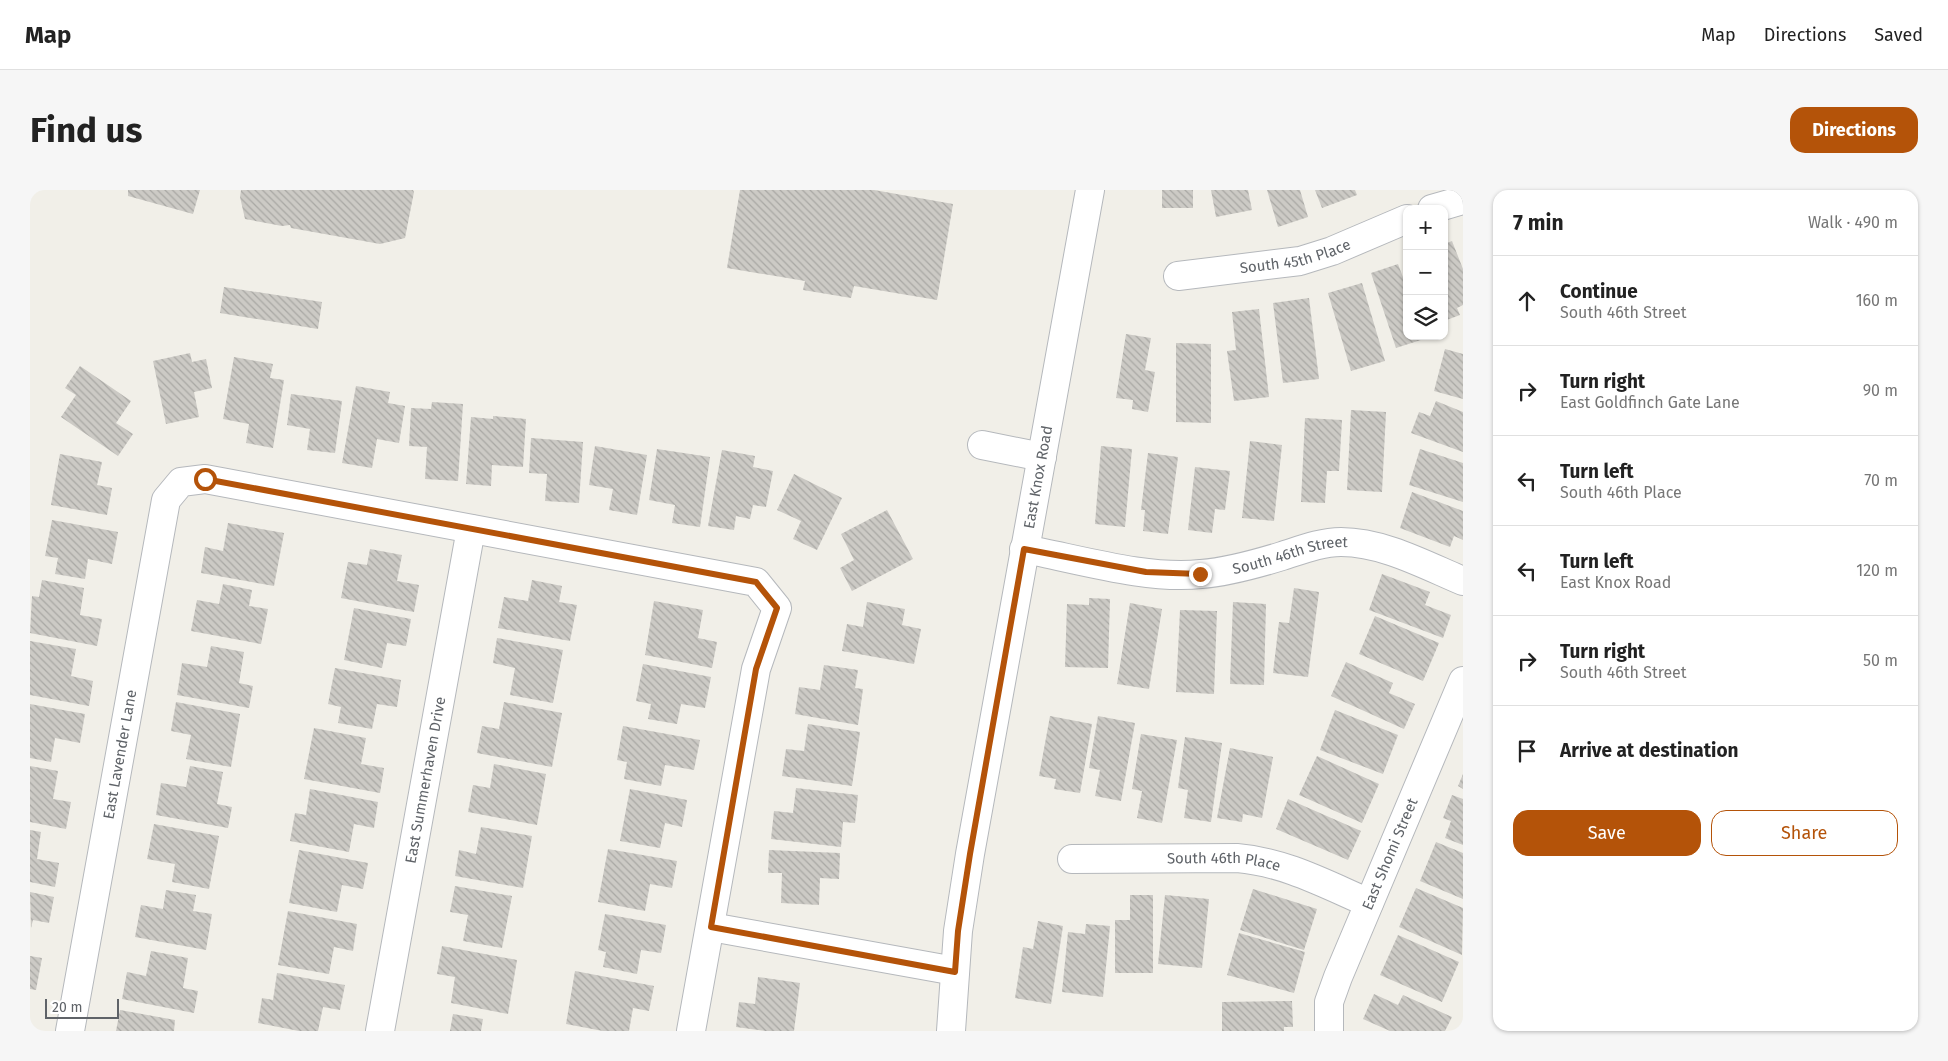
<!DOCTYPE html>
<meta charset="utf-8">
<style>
:root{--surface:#fff;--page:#f6f6f6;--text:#222;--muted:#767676;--line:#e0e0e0;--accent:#b45309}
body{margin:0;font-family:"Fira Sans",sans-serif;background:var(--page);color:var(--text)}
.controls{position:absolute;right:15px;top:15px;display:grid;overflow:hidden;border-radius:10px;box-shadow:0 1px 4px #0004}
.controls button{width:45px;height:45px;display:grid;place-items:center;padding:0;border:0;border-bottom:1px solid var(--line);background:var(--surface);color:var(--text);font:25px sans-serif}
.scale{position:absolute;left:15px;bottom:12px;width:74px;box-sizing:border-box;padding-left:5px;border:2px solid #5f6368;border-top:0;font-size:14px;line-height:18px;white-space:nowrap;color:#5f6368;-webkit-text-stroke:4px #fff;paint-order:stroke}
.stop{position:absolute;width:15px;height:15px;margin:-11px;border:4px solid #b45309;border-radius:50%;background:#fff}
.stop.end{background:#b45309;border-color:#fff;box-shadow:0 1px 5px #0008}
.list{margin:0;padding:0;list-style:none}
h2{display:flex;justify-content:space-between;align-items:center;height:65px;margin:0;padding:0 20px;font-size:21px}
h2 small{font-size:16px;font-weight:400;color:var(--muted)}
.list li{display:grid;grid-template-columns:32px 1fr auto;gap:15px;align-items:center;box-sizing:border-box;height:90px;padding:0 20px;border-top:1px solid var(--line)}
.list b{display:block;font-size:19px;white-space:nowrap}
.list p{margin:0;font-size:16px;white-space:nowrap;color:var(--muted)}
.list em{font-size:16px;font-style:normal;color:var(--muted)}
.actions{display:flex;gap:10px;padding:15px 20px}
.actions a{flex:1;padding:11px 0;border:1px solid var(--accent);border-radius:15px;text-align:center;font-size:18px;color:var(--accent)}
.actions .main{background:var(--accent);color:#fff}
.icon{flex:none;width:28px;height:28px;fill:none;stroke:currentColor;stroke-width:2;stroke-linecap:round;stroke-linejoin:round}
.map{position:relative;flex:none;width:1433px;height:841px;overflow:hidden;border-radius:15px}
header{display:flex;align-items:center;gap:30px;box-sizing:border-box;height:70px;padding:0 25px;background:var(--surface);border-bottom:1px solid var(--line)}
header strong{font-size:24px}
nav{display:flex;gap:28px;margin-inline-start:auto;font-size:18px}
.intro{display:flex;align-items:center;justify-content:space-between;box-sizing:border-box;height:120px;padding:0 30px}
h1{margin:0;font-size:35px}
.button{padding:12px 22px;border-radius:15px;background:var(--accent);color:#fff;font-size:18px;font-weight:700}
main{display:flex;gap:30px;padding:0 30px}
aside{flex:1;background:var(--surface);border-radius:15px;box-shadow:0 1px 4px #0004}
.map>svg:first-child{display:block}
.building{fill:url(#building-back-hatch)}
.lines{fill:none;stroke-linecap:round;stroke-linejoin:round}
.minor-casing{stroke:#b5b8bc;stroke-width:30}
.minor{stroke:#fff;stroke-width:28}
.route{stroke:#b45309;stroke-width:6}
.labels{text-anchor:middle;stroke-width:5;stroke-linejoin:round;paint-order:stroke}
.street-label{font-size:15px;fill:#5f6368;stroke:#fff}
</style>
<header>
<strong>Map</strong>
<nav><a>Map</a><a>Directions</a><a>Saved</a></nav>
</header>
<div class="intro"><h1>Find us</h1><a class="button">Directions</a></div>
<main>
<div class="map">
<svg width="1433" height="841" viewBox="0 0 1433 841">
<defs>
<pattern id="building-back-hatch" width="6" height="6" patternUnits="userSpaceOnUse" patternTransform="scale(1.25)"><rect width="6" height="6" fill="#cccac5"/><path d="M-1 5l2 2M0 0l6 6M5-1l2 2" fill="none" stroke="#a9a8a4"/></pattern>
</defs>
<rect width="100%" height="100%" fill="#f1efe8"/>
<path class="building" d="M98,0H170L163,24L98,6Z
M211,0H383L384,2L375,48L350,54L261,38L260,35L252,36L215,29L210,7Z
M710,0H844L923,14L907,110L824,96L821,108L773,100L775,91L697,78Z
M1132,0H1163V18H1132Z
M1181,0H1218L1222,20L1186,27Z
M1237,0H1270L1278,27L1248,37Z
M1285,0H1325L1327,5L1292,18Z
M1422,51L1433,79V115L1427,118L1430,125L1414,131V54Z
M1368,74L1377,98V146H1394V149L1366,158L1341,83Z
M1332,93L1355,171L1321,181L1298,103Z
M194,97L292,112L288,139L190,123Z
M1279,108L1289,189L1253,193L1243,113Z
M1229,119L1239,207L1204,211L1197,161L1206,160L1202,122Z
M1096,144L1121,148L1115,180L1125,182L1118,222L1102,219L1103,210L1086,208Z
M1146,153L1181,154V233L1146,232Z
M1415,159L1433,164V209L1404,201Z
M160,163L162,172L176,169L182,198L164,202L169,227L136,234L123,171Z
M204,167L243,174L240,188L254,190L243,258L216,253L219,234L193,229Z
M50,176L101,211L86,233L103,244L88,266L31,227L46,205L35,198Z
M326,196L360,202L358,213L375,216L369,253L347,249L342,278L312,273Z
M261,204L312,211L305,263L277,260L280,239L257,235Z
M1406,211L1433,222V262L1381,243L1389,222L1400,226Z
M402,212L433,214L428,291L395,289L397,257L379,256L381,218L401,219Z
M1321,220L1356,222L1352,302L1317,300Z
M463,226L496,229L493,277L462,275L461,296L436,294L441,227L463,229Z
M1275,228L1312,230L1309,281H1297L1295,313L1271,312Z
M501,248L553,252L549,313L515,311L517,284L499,283Z
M1220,251L1252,255L1244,331L1212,328Z
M565,256L617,265L607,325L579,320L583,299L559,295Z
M1071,256L1102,259L1095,337L1065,334Z
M627,259L680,267L670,337L642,333L645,315L619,310Z
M1390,259L1433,273V312L1379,295Z
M692,260L725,266L723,277L743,281L736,317L723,315L720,329L706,326L704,340L678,336Z
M1118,263L1148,267L1138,344L1113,341L1115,320H1111Z
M30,264L72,272L67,295L82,298L77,325L21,315Z
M1165,277L1200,281L1195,320L1185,319L1182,343L1158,340Z
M764,284L812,308L787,360L763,349L771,331L747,320Z
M1382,302L1433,321V350L1424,346L1420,357L1370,338Z
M857,320L883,369L822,401L810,378L824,370L811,344Z
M22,330L88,342L82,374L58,369L55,389L25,384L28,368L15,366Z
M198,333L254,343L244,396L171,383L175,357L193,361Z
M340,359L372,365L367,391L389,395L384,422L311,408L318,372L337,375Z
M1352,384L1400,402L1395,415L1421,425L1413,448L1339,420Z
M12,390L54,398L50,425L72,429L67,456L0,443L2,406L9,407Z
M502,390L532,396L529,412L547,415L540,451L468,438L474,407L498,411Z
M193,394L222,400L219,416L238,419L231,454L161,441L167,410L189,414Z
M1264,398L1289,402L1278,487L1243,483L1249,432L1259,433Z
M1059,408L1080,409L1078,478L1035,477L1037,414L1059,415Z
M624,411L673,420L668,448L687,452L682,478L615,465Z
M837,412L875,419L872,435L891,439L884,474L812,461L817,434L833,437Z
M1203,412L1236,414L1234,495L1200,494Z
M1100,413L1132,419L1119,499L1087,494Z
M324,418L381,429L376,456L357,453L352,478L314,470Z
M1150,420L1187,421L1184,504L1146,502Z
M1345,426L1409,453L1393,491L1329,464Z
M467,448L533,460L523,513L480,505L485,478L463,473Z
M0,451L46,459L41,486L63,491L59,516L0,505Z
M181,456L214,462L209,493L223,496L219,518L147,505L152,473L177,477Z
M1316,472L1363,493L1359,503L1385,514L1374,539L1301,506Z
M613,474L681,487L675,518L651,514L647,534L618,529L621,514L606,511Z
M794,475L828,480L825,498L833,499L828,535L765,524L769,497L790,500Z
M305,478L371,490L367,517L347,514L342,539L308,533L311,517L298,514Z
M146,512L210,524L201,577L156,569L161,545L141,541Z
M474,512L532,523L522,577L447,563L452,536L469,539Z
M0,514L55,524L50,553L25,548L21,572L0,568Z
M1305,520L1368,545L1353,584L1290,560Z
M1020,526L1062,534L1050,603L1024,599L1026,589L1009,586Z
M1068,526L1105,533L1091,611L1065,606L1070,580L1059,578Z
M778,534L830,542L822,596L752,586L756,559L774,561Z
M593,536L670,550L664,580L635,575L631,596L594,589L597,572L587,570Z
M284,538L336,548L331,574L354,578L350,603L274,589Z
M1111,544L1147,550L1132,633L1107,628L1112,601L1102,599Z
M1155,547L1192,553L1181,632L1154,628L1158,600L1148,598Z
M1200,558L1243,567L1232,628L1213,624L1212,632L1187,628Z
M1287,566L1349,594L1332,633L1269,605Z
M464,574L516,584L507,635L438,622L443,595L460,598Z
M0,576L28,581L23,609L41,612L36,639L0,632Z
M160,576L193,582L187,614L202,617L198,638L126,625L131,593L156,597Z
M1433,584V599L1428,596Z
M766,598L828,605L825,633L813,632L811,657L741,649L744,621L763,623Z
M280,599L348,612L344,638L324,634L319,662L260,651L265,623L276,625Z
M600,599L657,610L652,637L635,633L630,658L590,651Z
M1422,605L1433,609V655L1415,648L1421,631L1413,628Z
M1258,609L1331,641L1318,670L1246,639Z
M124,634L189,646L179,699L142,692L145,674L117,669Z
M451,637L502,646L493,698L425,686L429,660L446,664Z
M0,640L11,642L7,669L29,673L25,697L0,692Z
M1406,652L1433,663V709L1390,691Z
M578,659L647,671L642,698L620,694L615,721L568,712Z
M269,660L338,673L333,699L312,695L307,722L259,713Z
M739,660L810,663L809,689L790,688L789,715L751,713L752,683H738Z
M425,696L482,706L472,758L433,751L438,725L420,722Z
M1386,698L1433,718L1432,765L1369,737Z
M1223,699L1287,719L1274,760L1210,740Z
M136,700L166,705L163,721L182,724L176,760L105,747L111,715L133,719Z
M0,702L24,707L19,733L3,730L1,738Z
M1100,705H1123V783H1085V730H1100Z
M1135,705L1179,709L1172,778L1128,774Z
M258,721L327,734L323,761L304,757L299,784L248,775Z
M575,724L636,735L631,763L611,760L607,784L573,777L576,762L568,760Z
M1008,731L1033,736L1021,814L985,808L993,757L1003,759Z
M1056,734L1080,736L1073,807L1032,802L1038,742L1055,744Z
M1209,743L1275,762L1264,803L1197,785Z
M1368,745L1429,772L1412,812L1350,785Z
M412,756L487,770L478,824L421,813L425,787L407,784Z
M121,761L158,768L153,798L168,801L164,823L92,809L97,782L116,786Z
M0,766L12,768L6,800L0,799Z
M545,781L624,796L619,821L603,818L599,841H573L536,834Z
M247,783L315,795L310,820L293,817L288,841H269L228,833L232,808L243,810Z
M728,787L770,793L764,841H735L706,837L709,812L725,814Z
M1344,804L1368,815L1373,805L1422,827L1415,841H1360L1333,829Z
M1262,811L1263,837H1254V841H1192V812Z
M90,820L145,830L144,841H86Z
M423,824L453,829L451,841H420Z"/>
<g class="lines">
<g class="minor-casing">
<g id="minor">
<path d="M1402,19L1433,10"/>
<path id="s1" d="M1148,86L1270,71L1302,61L1377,29"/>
<path d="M952,255L1012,267"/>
<path id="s2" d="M994,359C1048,369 1117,390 1171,384C1198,382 1226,374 1252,366C1271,360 1291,352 1311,352C1353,352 1395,375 1433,391"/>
<path id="s3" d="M1042,669L1207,668C1255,672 1295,694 1339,713"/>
<path d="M681,737L925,781"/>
<path id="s4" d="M40,841L136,310L151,292L175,289L726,392L747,418L726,479L661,841"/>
<path id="s5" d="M350,841L441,339"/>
<path id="s6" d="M921,841L928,741L940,664L1060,0"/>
<path id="s7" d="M1299,841V812L1308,787L1433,491"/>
</g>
</g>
<use href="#minor" class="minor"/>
</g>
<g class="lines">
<path class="route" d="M175,289L726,392L747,418L726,479L681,737L925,782L928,741L940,664L994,359L1116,382L1170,384"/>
</g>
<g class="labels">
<g class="street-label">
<text dy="5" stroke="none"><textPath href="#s1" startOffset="119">South 45th Place</textPath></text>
<text dy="5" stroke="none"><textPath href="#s6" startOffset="561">East Knox Road</textPath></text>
<text dy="5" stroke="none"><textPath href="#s2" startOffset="271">South 46th Street</textPath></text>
<text dy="5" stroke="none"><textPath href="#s4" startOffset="281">East Lavender Lane</textPath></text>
<text dy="5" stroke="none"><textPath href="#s5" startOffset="255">East Summerhaven Drive</textPath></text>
<text dy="5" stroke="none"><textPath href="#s7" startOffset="189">East Shomi Street</textPath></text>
<text dy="5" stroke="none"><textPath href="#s3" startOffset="152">South 46th Place</textPath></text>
</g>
</g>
</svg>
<div class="controls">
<button>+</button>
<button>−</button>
<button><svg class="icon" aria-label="layers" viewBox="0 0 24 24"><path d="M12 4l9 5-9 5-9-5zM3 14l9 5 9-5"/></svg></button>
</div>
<div class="scale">20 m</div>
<div class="stop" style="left:175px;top:289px"></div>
<div class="stop end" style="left:1170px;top:384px"></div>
</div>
<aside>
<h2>7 min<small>Walk · 490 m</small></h2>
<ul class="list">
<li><svg class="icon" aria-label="ahead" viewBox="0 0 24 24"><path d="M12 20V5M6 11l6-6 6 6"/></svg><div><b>Continue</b><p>South 46th Street</p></div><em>160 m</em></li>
<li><svg class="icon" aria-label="right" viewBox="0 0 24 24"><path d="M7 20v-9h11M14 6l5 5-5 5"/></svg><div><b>Turn right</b><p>East Goldfinch Gate Lane</p></div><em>90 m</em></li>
<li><svg class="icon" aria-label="left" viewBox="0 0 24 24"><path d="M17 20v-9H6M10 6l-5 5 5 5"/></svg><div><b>Turn left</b><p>South 46th Place</p></div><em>70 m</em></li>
<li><svg class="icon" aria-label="left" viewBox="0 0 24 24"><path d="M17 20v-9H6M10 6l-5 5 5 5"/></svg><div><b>Turn left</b><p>East Knox Road</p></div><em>120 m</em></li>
<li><svg class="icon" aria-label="right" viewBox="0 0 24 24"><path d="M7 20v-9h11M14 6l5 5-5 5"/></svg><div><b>Turn right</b><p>South 46th Street</p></div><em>50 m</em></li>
<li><svg class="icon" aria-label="arrive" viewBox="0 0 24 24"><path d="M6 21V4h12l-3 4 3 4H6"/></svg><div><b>Arrive at destination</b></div></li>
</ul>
<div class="actions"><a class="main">Save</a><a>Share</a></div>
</aside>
</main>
